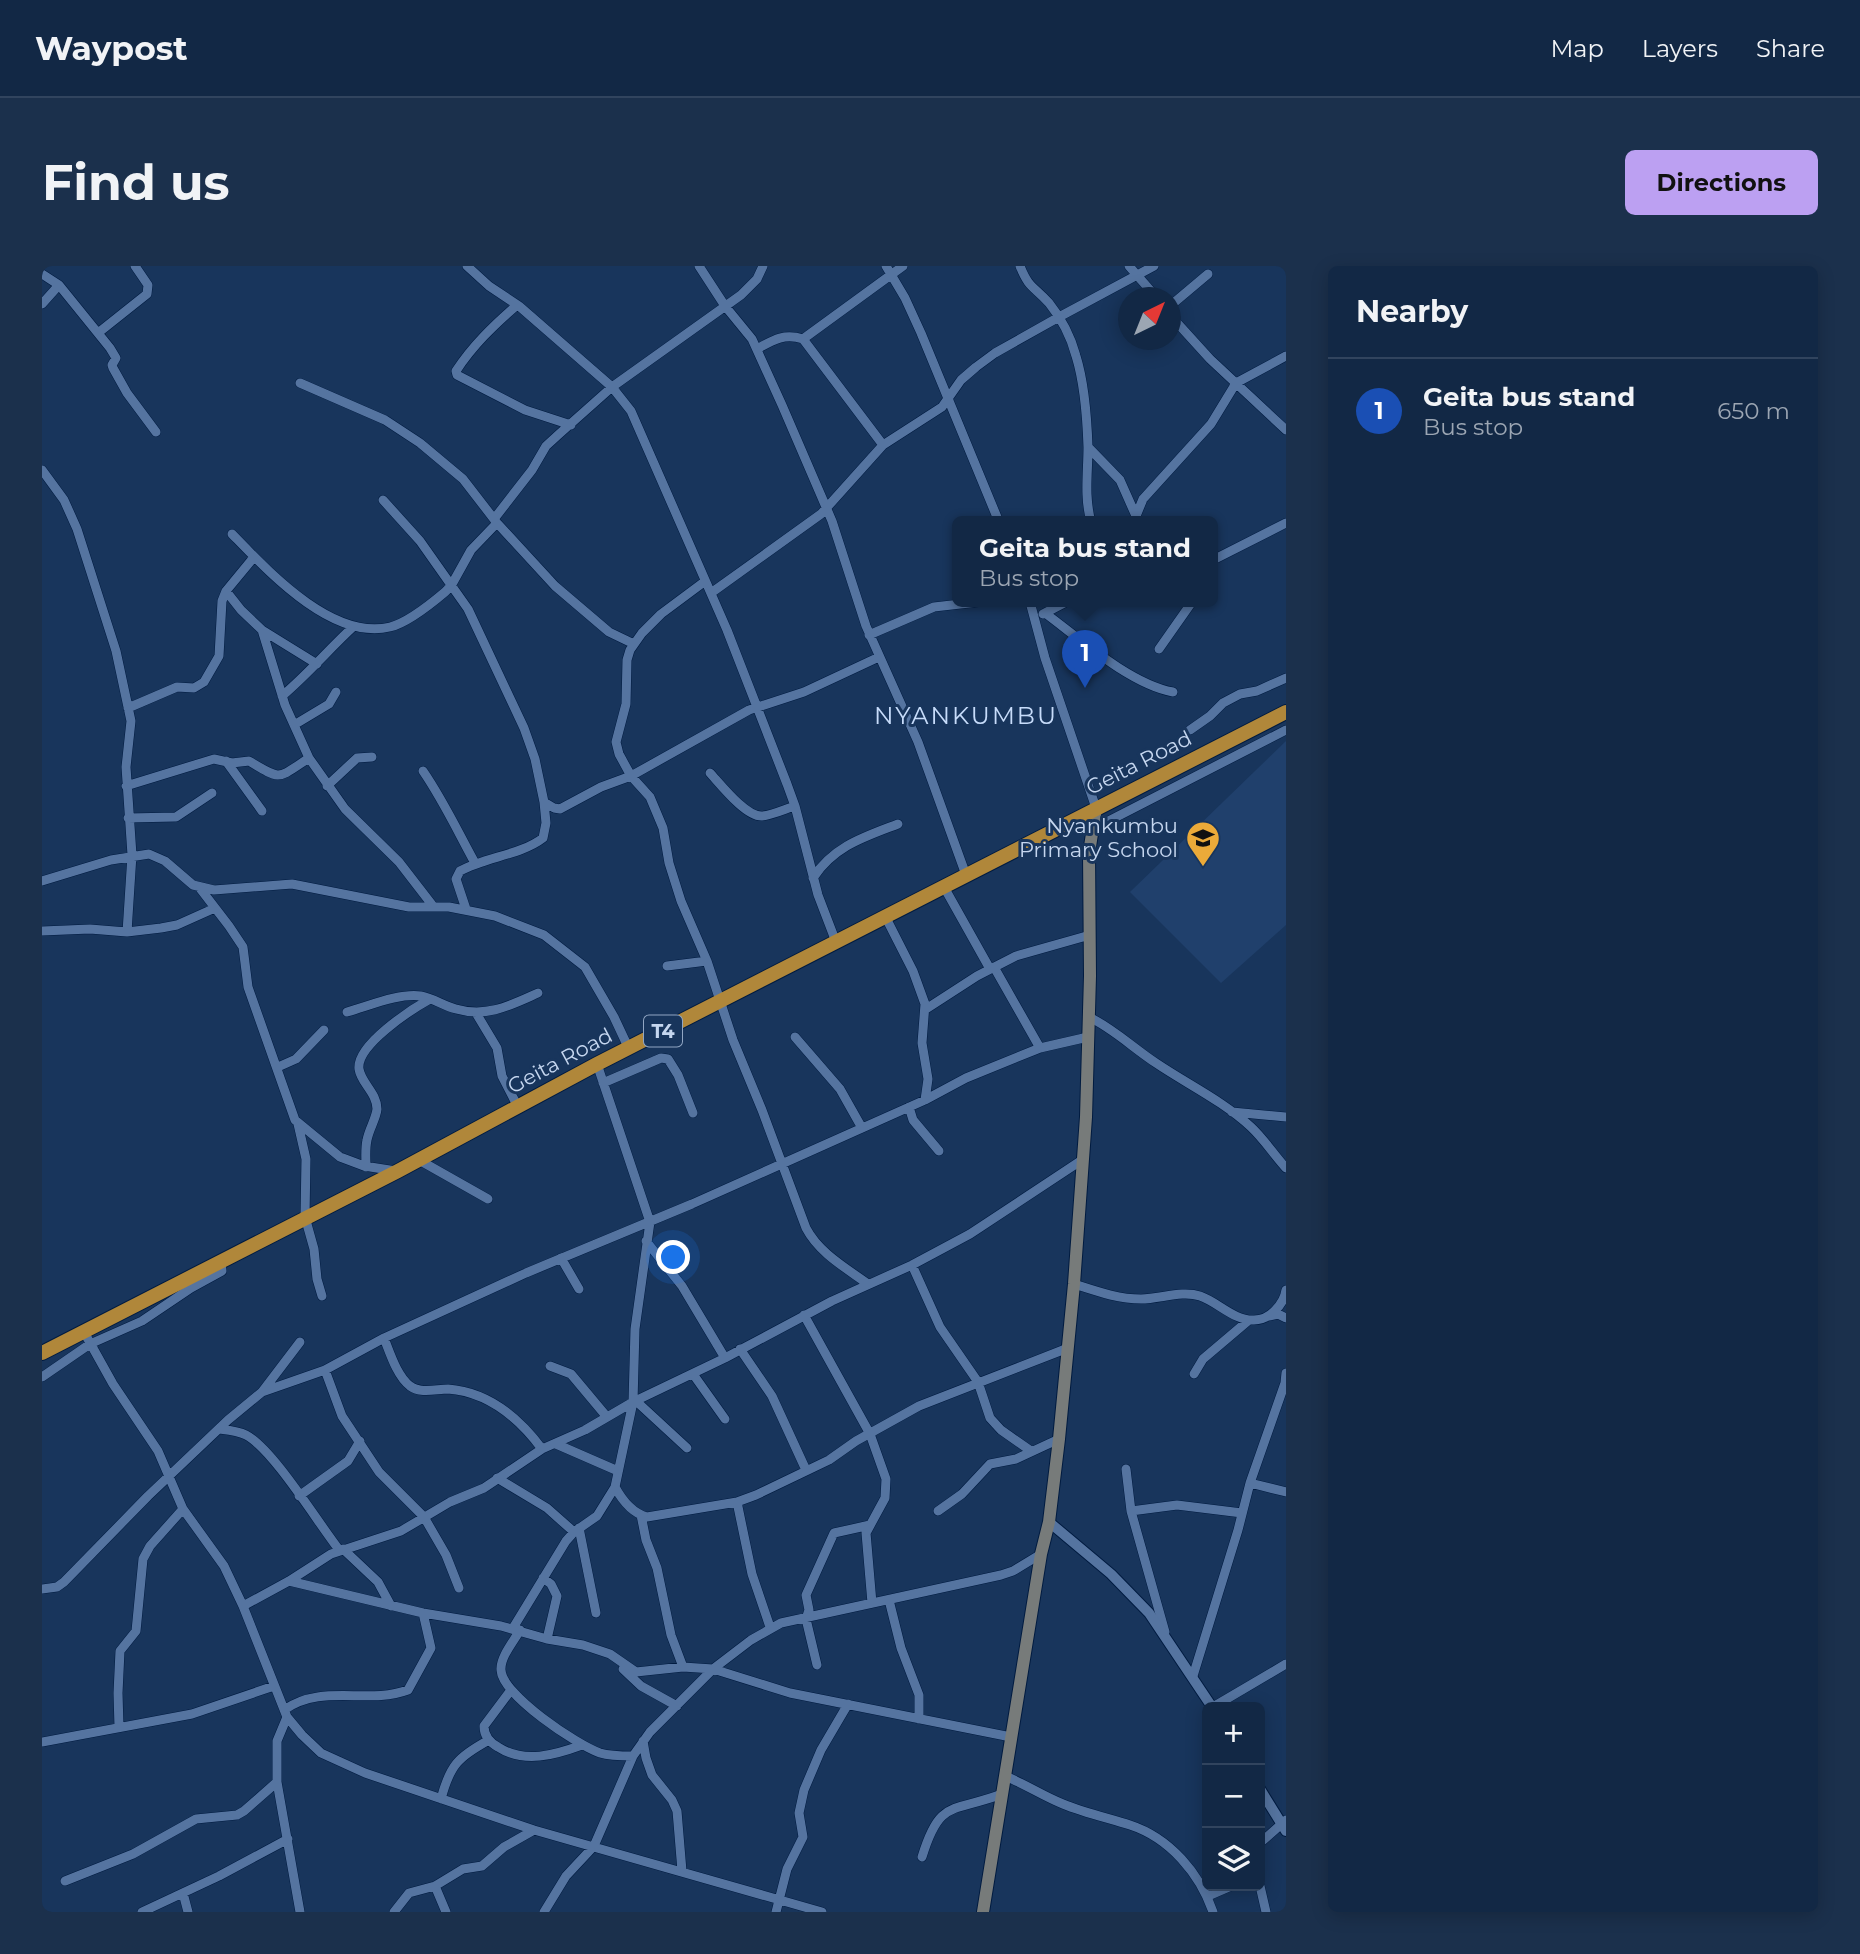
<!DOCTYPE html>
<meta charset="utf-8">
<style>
:root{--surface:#122845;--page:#1b304c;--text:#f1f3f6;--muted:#9ca6b3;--line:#31445e;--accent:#bca0f2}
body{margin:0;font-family:Montserrat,sans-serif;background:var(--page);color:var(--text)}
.controls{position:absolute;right:21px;bottom:21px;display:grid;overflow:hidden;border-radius:10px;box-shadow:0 4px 18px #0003}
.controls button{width:63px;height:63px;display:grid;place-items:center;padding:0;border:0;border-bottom:2px solid var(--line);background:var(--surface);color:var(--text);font:35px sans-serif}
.compass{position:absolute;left:1076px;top:21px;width:63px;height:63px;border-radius:50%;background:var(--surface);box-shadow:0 4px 18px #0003;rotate:43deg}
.you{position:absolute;left:632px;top:992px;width:24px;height:24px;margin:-18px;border:5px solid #fff;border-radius:50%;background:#1a73e8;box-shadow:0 0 0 10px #1a73e833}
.badge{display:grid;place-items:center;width:46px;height:46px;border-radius:50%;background:var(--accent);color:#fff;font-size:23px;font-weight:700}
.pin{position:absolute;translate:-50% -58px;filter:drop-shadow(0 2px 4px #0008)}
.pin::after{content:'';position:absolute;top:37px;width:24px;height:21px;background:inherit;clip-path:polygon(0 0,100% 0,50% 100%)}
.popup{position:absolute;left:910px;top:250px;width:266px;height:91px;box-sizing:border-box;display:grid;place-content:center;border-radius:10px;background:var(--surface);filter:drop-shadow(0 2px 5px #0005);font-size:23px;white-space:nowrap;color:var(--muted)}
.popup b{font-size:26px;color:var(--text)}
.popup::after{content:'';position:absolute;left:50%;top:100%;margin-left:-14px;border:14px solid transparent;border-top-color:var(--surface)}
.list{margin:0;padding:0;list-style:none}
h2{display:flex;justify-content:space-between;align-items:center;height:91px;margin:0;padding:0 28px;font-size:30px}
h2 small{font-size:23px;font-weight:400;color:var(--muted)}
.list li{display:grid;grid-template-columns:46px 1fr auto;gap:21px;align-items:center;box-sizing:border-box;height:105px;padding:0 28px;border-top:2px solid var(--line)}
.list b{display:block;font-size:26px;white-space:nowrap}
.list p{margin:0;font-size:23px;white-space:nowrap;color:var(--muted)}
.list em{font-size:23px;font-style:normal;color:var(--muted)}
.icon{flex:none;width:38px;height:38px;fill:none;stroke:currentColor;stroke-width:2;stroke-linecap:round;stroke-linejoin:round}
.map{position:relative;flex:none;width:1244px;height:1646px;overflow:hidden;border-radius:10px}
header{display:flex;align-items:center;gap:42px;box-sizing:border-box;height:98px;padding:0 35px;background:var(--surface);border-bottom:2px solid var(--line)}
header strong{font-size:33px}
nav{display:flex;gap:38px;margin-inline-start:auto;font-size:24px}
.intro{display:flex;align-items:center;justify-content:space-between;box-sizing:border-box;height:168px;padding:0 42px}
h1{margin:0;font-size:49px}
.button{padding:18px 32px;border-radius:10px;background:var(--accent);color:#111;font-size:24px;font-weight:700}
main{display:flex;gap:42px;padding:0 42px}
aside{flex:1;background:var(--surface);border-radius:10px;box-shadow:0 4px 18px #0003}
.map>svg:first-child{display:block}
.built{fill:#20406c}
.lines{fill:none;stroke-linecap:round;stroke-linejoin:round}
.minor-casing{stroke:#011b40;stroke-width:10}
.tertiary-casing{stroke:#011b40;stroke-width:12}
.secondary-casing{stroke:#011b40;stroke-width:14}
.trunk-casing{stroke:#011b40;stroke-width:16}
.minor{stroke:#5574a0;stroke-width:9}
.tertiary{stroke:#5574a0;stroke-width:10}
.secondary{stroke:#777b7a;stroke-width:12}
.trunk{stroke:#b0873a;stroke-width:14}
.labels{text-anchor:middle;stroke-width:6;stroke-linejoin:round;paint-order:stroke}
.shield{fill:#18355c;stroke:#91a6c3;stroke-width:2}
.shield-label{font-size:19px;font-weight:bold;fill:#c5d6ef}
.street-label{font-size:21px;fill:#c5d6ef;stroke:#18355c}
.poi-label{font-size:21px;fill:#c5d6ef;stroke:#18355c;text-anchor:end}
.quarter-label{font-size:24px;letter-spacing:2px;fill:#c7dcfa;stroke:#18355c}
</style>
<header>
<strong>Waypost</strong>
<nav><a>Map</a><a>Layers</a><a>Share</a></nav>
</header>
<div class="intro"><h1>Find us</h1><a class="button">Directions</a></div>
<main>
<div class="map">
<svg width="1244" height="1646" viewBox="0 0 1244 1646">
<rect width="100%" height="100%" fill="#18355c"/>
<path class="built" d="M1244,475V659L1179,717L1088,626Z"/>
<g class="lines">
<g class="minor-casing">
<path id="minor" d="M425,0L447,20L477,40L570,121L589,145L685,364L745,518L753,540L776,629L794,676
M657,0L683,40L710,73L740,139L790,255L824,360L876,476L924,609
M844,0L863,32L879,67L957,256
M978,0C987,23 992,20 1007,37C1019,52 1029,71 1034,90C1043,119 1045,151 1046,181C1046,207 1042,230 1049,256
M1087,0L1115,32
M0,8L17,19L68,82L74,92L70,99L71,102L85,127L114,166
M0,38L17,19
M475,39C452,59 431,79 414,105L415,109L483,144L529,159
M1128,40L1166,8
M1128,49L1168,93L1244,164
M56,67L105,28L106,19L93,0
M761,73L841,179
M715,83C731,74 742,67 761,73L861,0
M258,117L343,154L378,177L421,213L455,257L513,320L567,366L592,378
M1046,181L1078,214L1094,250
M0,204L22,234L35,263L74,385L89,455L84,501L90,589L85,666
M341,234L378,275L426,343L482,462L493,493L502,536L504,557L501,572C479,589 443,591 418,605L414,613L424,643
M452,253L490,204L504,180L516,169L570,121L699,29L715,13L721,0
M1095,256L1094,250L1101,233L1169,158L1194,117L1244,90
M190,268C226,305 290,375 348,361C365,357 390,337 403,326L409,320L429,284L455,257
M1171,294L1244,257
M662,316L619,348L600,367L588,384L585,394L584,438L574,476L577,488L589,510L608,531L621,562L627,597L639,635L665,695L691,774L720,844L764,962C777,987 804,1002 826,1018
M184,325L199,344L220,364L275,398
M669,327L779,248L841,179L900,141L919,114L934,101L953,87L1017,51L1112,0
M988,336L1003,392L1054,542
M1003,347C1038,373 1088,418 1131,426
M1001,348L1024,336
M220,364L243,439L267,492L303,543L357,596L391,640
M827,369L892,341L936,336
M1117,383L1150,336
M240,430C266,408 287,383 312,360
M86,442L135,421L152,422L162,416L177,390L180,335L184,325L212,291
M252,459L287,438L294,426
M1148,464L1168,450L1181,437L1198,428L1215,425L1244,412
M184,495L220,545
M381,505C401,534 416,566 433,597
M668,507C679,519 704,551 720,550C731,549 743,543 753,540
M84,520L172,493L190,497L207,495C240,515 235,513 267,492
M285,520L315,492L330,491
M502,536L512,542L518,543L559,521L589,510L707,444L762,426L837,391
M86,552L134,551L170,527
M1049,564L1244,464
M771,612C792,580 822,571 856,558
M0,615L69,594L107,588L123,595L151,619L172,624L250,618L367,641H407L453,650L502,669L543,701L572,751L587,783
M157,621L187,660L201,681L206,721L253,854L298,891L322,900L354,905
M902,621L948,703
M843,650L871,705L883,738L880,777L886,813L883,834
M0,665L48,663L85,666L119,662L135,659L173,642
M625,700L665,695
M952,701L998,782
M884,743L935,710L974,690L1048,669
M305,746C327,740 356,727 379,730C391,732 402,740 414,743C445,752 469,739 496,727
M434,747L455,782L460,810L476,841
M1047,751C1072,763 1091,782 1114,797C1145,818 1181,835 1209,861C1222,873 1232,889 1244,902
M753,771L798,823L820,862
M236,801L254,793L282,764
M561,817L619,792L626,793L636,809L651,847
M867,841L871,854L897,885
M1190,846L1244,851
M256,858L264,893L263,951L272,983L275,1013L280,1030
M377,894L446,933
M324,901C324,891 323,883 325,874C327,863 334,853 335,843C335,827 319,817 317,803C314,779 370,743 388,733
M604,975L640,1020L683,1092
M519,992L537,1023
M870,999L898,1061L936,1116L948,1152L959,1164L989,1185
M1032,1018C1054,1025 1076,1033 1099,1033C1118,1033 1140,1024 1158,1030C1176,1036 1192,1055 1212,1054C1228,1054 1242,1038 1244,1024
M762,1049L828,1168L844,1213L843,1232L824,1267L830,1337
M1227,1050L1236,1048L1244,1052
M42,1066L71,1118L116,1185L141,1243L182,1300L201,1340L245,1451L260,1469L279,1487L323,1507L492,1564L780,1646
M342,1072C348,1087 355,1110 368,1120C379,1128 394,1123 406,1123C447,1126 477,1152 500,1183
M698,1083L730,1130L764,1204
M508,1100L529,1108L565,1151
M283,1104L300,1150L337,1206L382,1251L404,1289L417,1322
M651,1108L683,1153
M1152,1108L1161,1093L1207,1054
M0,1111L48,1078L100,1055L149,1022L180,1005L179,997
M220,1126L283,1104L342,1072L484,1007L650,938L883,834L924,812L998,782L1046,771
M594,1135L645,1182
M177,1163C185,1164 196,1165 204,1169C231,1183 276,1257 298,1285
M514,1178L576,1205
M1084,1203L1089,1245L1123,1366
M455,1212L505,1242L532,1266
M1208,1217L1244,1226
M573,1221C580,1234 590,1247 605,1251L695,1236L714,1229L787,1194L814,1175L877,1140L1026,1082
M257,1230L306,1195L318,1175
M695,1236L710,1308L728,1361
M896,1245L920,1228L948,1198L974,1193L1017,1173
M1089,1245L1135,1239L1200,1247
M599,1249L604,1274L615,1302L629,1369L641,1401
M537,1262L554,1347
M301,1283L336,1316L349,1340
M501,1312L509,1318L515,1330L505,1373
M247,1315L381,1347L459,1360L505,1373L541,1379L568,1388L594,1406L641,1401L671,1403L748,1427L969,1471
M0,1323L15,1321L22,1316L106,1230L186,1154L220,1126L258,1076
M847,1334L859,1382L877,1429V1453
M201,1340L247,1315L289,1288L359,1265L408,1236L442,1222L500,1183L543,1164L591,1136L683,1092L790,1035L870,999L928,968L1040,894
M471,1362L524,1275L532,1266L555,1250L573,1221L591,1136L593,1063L608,956L555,798
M478,1364C472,1375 458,1391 459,1404C460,1429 535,1479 558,1487C568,1490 580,1490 591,1490
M775,1399L764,1353L767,1344L764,1329L792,1267L828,1259
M581,1403L599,1420L635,1440
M1151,1410L1196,1264L1208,1217L1243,1117L1244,1107
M469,1424L442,1460C442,1470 447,1476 456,1481C482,1498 513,1489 540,1479
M1171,1441L1244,1398
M242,1444C280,1417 325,1439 366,1424L389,1382L381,1347
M245,1451L235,1475V1516L258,1646
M77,1461L76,1427L78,1385L94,1365L101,1293L108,1280L141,1243
M601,1475L604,1492L610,1509L630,1534L635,1545L640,1605
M0,1476L150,1448L232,1420
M963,1510C983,1518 1001,1530 1021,1538C1043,1547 1066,1552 1088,1559C1128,1572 1158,1608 1171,1646
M399,1533C408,1499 416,1491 447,1474
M1218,1577L1244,1554
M880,1591C898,1532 910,1547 960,1528
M23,1615L91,1588L154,1553L195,1549L202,1545L235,1516
M393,1620L404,1646
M1218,1620L1224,1646
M141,1627L146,1646
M1166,1630L1189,1620
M100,1646L177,1610L246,1573
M352,1646L367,1627L393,1620L421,1603L440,1600L462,1581L492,1564
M502,1646L524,1610L552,1580L591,1490L608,1466L671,1403L709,1374L739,1357L959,1309L971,1305L999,1288
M734,1646L745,1603L761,1571L757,1547L762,1524L779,1484L806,1438"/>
</g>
<g class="tertiary-casing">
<path id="tertiary" d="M1007,1256L1069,1308L1107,1347L1170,1441
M1218,1523L1244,1565"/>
</g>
<g class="secondary-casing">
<path id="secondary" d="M941,1646L999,1288L1007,1256L1017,1173L1032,1018L1044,851L1048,710L1047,587L1054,542"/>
</g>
<g class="trunk-casing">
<path id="trunk" d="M0,1087L356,905L555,798L1244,446"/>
</g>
<use href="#minor" class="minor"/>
<use href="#tertiary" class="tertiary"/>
<use href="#secondary" class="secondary"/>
<use href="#trunk" class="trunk"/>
</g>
<defs>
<g id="school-pin" transform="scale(1.75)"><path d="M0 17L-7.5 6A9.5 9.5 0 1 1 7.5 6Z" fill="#ebaa39" stroke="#18355c"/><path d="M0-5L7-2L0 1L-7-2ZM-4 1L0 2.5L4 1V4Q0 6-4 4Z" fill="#111"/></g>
</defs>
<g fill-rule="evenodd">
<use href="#school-pin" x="1161" y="572"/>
</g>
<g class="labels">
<rect class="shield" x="602" y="749.5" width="38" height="31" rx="5"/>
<g class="shield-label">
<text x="621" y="772">T4</text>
</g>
<g class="street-label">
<text transform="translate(1097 497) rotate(-27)" y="7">Geita Road</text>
<text transform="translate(518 795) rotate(-28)" y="7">Geita Road</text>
</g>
<g class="poi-label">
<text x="1136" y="567">Nyankumbu<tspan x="1136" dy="24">Primary School</tspan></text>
</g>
<g class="quarter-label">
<text x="924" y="458">NYANKUMBU</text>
</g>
</g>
</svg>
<div class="controls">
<button>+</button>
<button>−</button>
<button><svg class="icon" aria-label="layers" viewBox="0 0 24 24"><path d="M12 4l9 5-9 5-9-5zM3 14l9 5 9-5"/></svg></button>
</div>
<svg class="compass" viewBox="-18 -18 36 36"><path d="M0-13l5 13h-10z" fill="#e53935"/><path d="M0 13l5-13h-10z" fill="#9ca6b3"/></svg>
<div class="you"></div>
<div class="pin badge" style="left:1043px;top:422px;background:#1a4fb4">1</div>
<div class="popup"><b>Geita bus stand</b>Bus stop</div>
</div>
<aside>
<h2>Nearby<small></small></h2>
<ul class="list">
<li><span class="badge" style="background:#1a4fb4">1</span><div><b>Geita bus stand</b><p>Bus stop</p></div><em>650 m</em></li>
</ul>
</aside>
</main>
